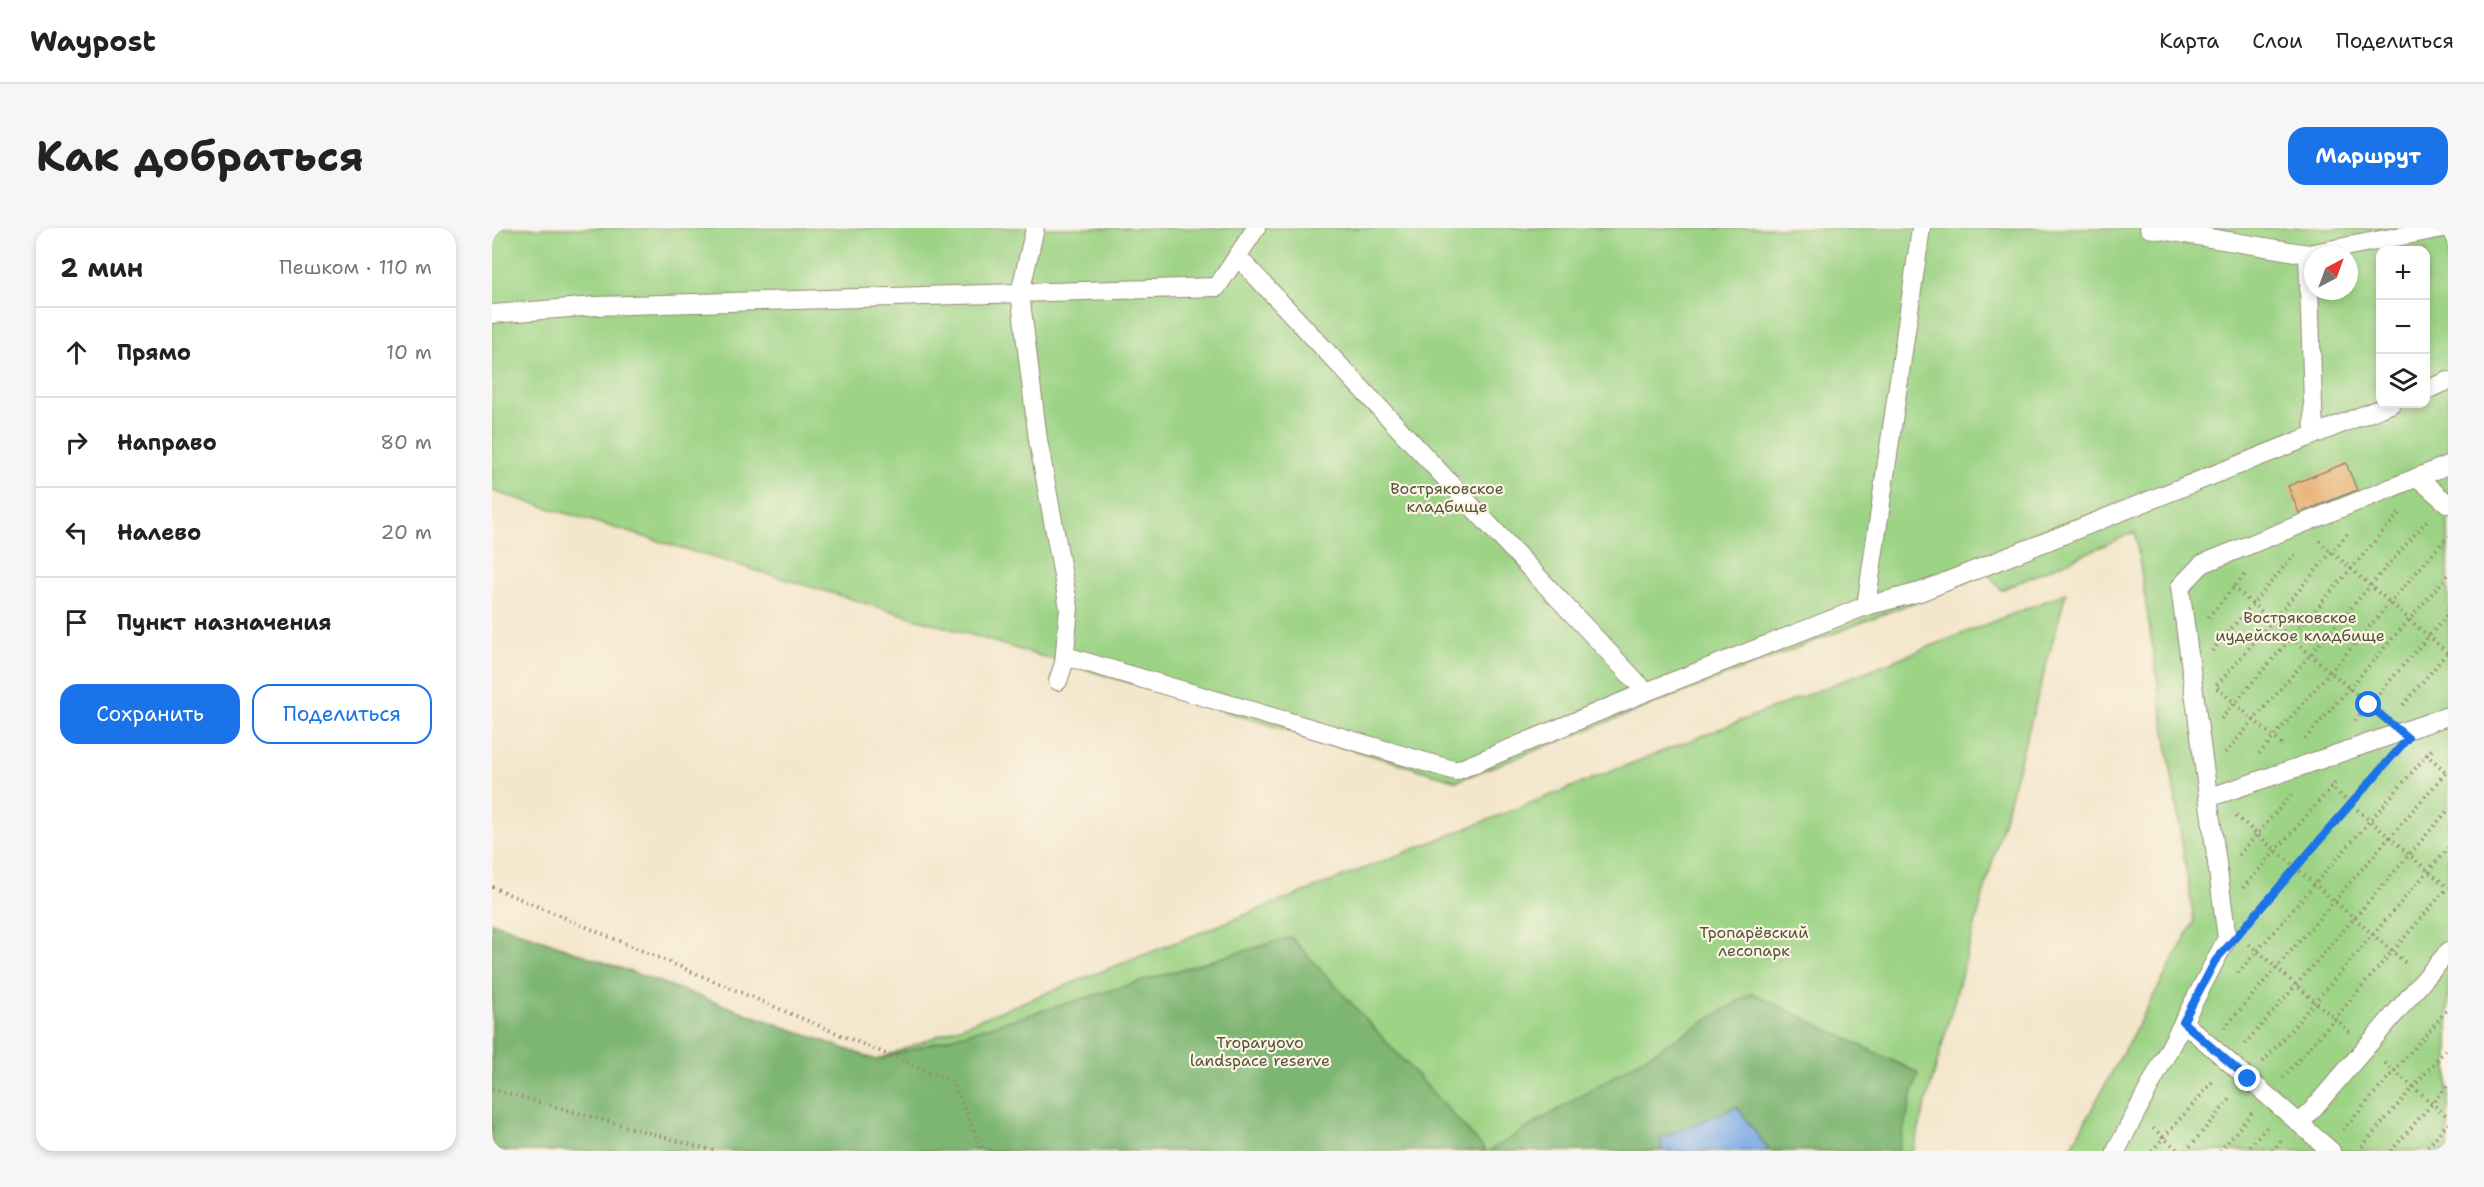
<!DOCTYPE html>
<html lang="ru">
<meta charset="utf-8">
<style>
:root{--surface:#fff;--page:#f6f6f6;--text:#222;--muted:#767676;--line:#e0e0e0;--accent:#1a73e8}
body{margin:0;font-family:"Shantell Sans",sans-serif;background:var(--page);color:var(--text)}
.controls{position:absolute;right:18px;top:18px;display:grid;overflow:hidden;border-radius:12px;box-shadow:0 3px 9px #0003}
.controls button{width:54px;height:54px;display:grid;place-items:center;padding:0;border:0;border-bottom:2px solid var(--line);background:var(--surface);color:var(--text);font:30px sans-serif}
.compass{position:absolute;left:1812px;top:18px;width:54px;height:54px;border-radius:50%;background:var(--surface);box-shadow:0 3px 9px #0003;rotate:41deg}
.stop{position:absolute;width:18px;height:18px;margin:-14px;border:4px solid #1a73e8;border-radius:50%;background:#fff}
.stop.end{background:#1a73e8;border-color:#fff;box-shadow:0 2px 6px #0008}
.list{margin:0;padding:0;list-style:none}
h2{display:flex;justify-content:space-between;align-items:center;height:78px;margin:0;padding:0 24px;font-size:26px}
h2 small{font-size:20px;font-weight:400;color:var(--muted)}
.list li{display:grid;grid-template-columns:39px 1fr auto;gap:18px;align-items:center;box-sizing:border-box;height:90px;padding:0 24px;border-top:2px solid var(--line)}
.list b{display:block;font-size:22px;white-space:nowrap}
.list em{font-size:20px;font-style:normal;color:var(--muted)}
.actions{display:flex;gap:12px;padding:18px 24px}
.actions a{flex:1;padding:14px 0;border:2px solid var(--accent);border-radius:18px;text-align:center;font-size:21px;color:var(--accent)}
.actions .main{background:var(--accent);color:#fff}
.icon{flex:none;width:33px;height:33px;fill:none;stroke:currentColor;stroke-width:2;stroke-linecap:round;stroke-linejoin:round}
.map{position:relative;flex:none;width:1956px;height:923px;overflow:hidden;border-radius:18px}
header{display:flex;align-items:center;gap:36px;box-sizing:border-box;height:84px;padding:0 30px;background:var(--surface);border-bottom:2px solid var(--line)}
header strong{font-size:28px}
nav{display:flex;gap:33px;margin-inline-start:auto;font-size:21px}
.intro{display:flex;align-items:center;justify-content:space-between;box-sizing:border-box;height:144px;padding:0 36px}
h1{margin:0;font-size:42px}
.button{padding:15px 27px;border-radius:18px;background:var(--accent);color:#fff;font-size:21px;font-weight:700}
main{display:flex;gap:36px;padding:0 36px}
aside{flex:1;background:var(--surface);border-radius:18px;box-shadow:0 3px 9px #0003}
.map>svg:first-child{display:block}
.green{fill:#9cd385;stroke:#6c7e52;stroke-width:1.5;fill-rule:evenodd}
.forest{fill:#7db572;stroke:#5c7048;stroke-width:1.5}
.water{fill:#7dabe6;stroke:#5c6a82;stroke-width:1.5}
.building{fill:#e8b67b}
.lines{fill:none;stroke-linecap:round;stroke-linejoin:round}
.lane-casing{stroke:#978874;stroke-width:20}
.path{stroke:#978874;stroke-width:4;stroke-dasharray:1.5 4.5;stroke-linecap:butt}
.lane{stroke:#fff;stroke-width:18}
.route{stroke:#1a73e8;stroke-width:8}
.labels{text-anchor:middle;stroke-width:4.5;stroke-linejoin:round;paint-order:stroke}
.park-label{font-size:16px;fill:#535438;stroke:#fcf5e5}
</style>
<header>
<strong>Waypost</strong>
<nav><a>Карта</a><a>Слои</a><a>Поделиться</a></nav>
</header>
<div class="intro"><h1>Как добраться</h1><a class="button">Маршрут</a></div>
<main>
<aside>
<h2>2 мин<small>Пешком · 110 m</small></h2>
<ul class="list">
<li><svg class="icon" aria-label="ahead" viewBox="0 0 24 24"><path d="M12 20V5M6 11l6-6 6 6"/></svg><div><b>Прямо</b></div><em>10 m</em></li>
<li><svg class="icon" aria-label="right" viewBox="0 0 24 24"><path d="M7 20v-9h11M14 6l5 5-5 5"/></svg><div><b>Направо</b></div><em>80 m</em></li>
<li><svg class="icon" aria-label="left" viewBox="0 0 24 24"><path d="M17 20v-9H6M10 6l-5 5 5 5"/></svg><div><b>Налево</b></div><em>20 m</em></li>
<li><svg class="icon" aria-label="arrive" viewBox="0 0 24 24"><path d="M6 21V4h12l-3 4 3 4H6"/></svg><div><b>Пункт назначения</b></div></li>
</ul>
<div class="actions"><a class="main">Сохранить</a><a>Поделиться</a></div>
</aside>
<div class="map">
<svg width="1956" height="923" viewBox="0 0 1956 923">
<rect width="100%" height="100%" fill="#fcf5e5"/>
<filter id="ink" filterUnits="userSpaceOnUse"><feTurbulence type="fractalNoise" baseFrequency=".0167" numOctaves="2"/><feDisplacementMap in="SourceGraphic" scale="12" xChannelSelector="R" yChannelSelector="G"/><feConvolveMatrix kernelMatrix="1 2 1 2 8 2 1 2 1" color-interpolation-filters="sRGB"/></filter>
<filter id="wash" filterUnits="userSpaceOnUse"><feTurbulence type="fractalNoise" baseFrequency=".008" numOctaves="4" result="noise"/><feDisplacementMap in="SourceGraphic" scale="24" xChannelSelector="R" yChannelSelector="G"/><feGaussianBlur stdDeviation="1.35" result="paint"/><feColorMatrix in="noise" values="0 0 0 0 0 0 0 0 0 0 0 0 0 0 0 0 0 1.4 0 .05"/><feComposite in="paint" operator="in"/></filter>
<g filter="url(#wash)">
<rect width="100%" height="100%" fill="#f3e6cb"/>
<path class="green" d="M0,0H1956V923H1577L1702,694L1643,304L1509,362L1496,345L965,553L0,263ZM1888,22H1934V176H1888ZM1821,27H1857V63H1821Z
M1574,365L1421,923H0V694L384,832Z"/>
<path class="forest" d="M0,694L384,832L799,709L994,923H0Z
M1260,765L1426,845L1406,923H1277L1245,879L1169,910L1170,923H997Z"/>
<path class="water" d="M1245,879L1277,923H1170L1169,910Z"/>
<g id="blocks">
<path class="building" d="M1854,235L1865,262L1807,285L1796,258Z"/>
</g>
</g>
<g filter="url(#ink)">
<use href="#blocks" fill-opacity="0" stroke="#978874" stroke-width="1.5"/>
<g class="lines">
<g class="lane-casing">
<path id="lane" d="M543,0L528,65L546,212L577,380L572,435L566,453
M1657,0L1816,26L1951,0
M1816,26L1822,207
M745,28L1154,464
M0,86L104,78L725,59L764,0
M1934,162L1956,153
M1925,249L1956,276
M1374,378L1429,0
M573,428L964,543L1154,464L1374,378L1428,364L1899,176
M1716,570L1956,488
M1691,794L1839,923
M1808,896L1956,724
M1624,923L1735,710L1688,359L1710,336L1956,237"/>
</g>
<path class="path" d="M1827,313L1956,425
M1741,359L1887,486
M1716,389L1754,345
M1720,423L1805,324
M1725,457L1857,304
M1725,460L1792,518
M1911,477L1956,424
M1729,491L1909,283
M1863,493L1956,386
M1813,511L1956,347
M1733,525L1937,290
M1767,526L1956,308
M1934,526L1955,545
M1838,558L1956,660
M1744,588L1915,736
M1747,627L1799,567
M0,659L460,854L491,923
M1751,660L1845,553
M1756,694L1893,536
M1757,716L1858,804
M1746,745L1941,520
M1732,800L1956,542
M1753,816L1956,582
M1771,834L1956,620
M1893,835L1956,889
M1791,850L1956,659
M0,861L222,923
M1661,900L1687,923
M1851,902L1956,781
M1660,923L1723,851
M1694,923L1740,869
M1728,923L1760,885
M1754,923L1776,897
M1780,923L1791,910
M1866,923L1956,819
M1899,923L1956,857
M1932,923L1956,895"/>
<use href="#lane" class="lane"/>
</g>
</g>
<g class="lines" filter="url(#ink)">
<path class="route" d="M1756,851L1691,794L1723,733L1916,510L1877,477"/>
</g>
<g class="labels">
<g class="park-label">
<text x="955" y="266">Востряковское<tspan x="955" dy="18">кладбище</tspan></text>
<text x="1808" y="395">Востряковское<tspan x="1808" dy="18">иудейское кладбище</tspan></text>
<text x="1262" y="710">Тропарёвский<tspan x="1262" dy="18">лесопарк</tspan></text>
<text x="768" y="820">Troparyovo<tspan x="768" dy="18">landspace reserve</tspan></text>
</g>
</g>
</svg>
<div class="controls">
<button>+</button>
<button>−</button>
<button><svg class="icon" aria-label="layers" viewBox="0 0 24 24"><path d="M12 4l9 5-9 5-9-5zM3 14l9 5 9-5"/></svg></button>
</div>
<svg class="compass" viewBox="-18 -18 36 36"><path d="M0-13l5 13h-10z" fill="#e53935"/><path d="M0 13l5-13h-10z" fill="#767676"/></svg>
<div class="stop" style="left:1877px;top:477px"></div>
<div class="stop end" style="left:1756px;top:851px"></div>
</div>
</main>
